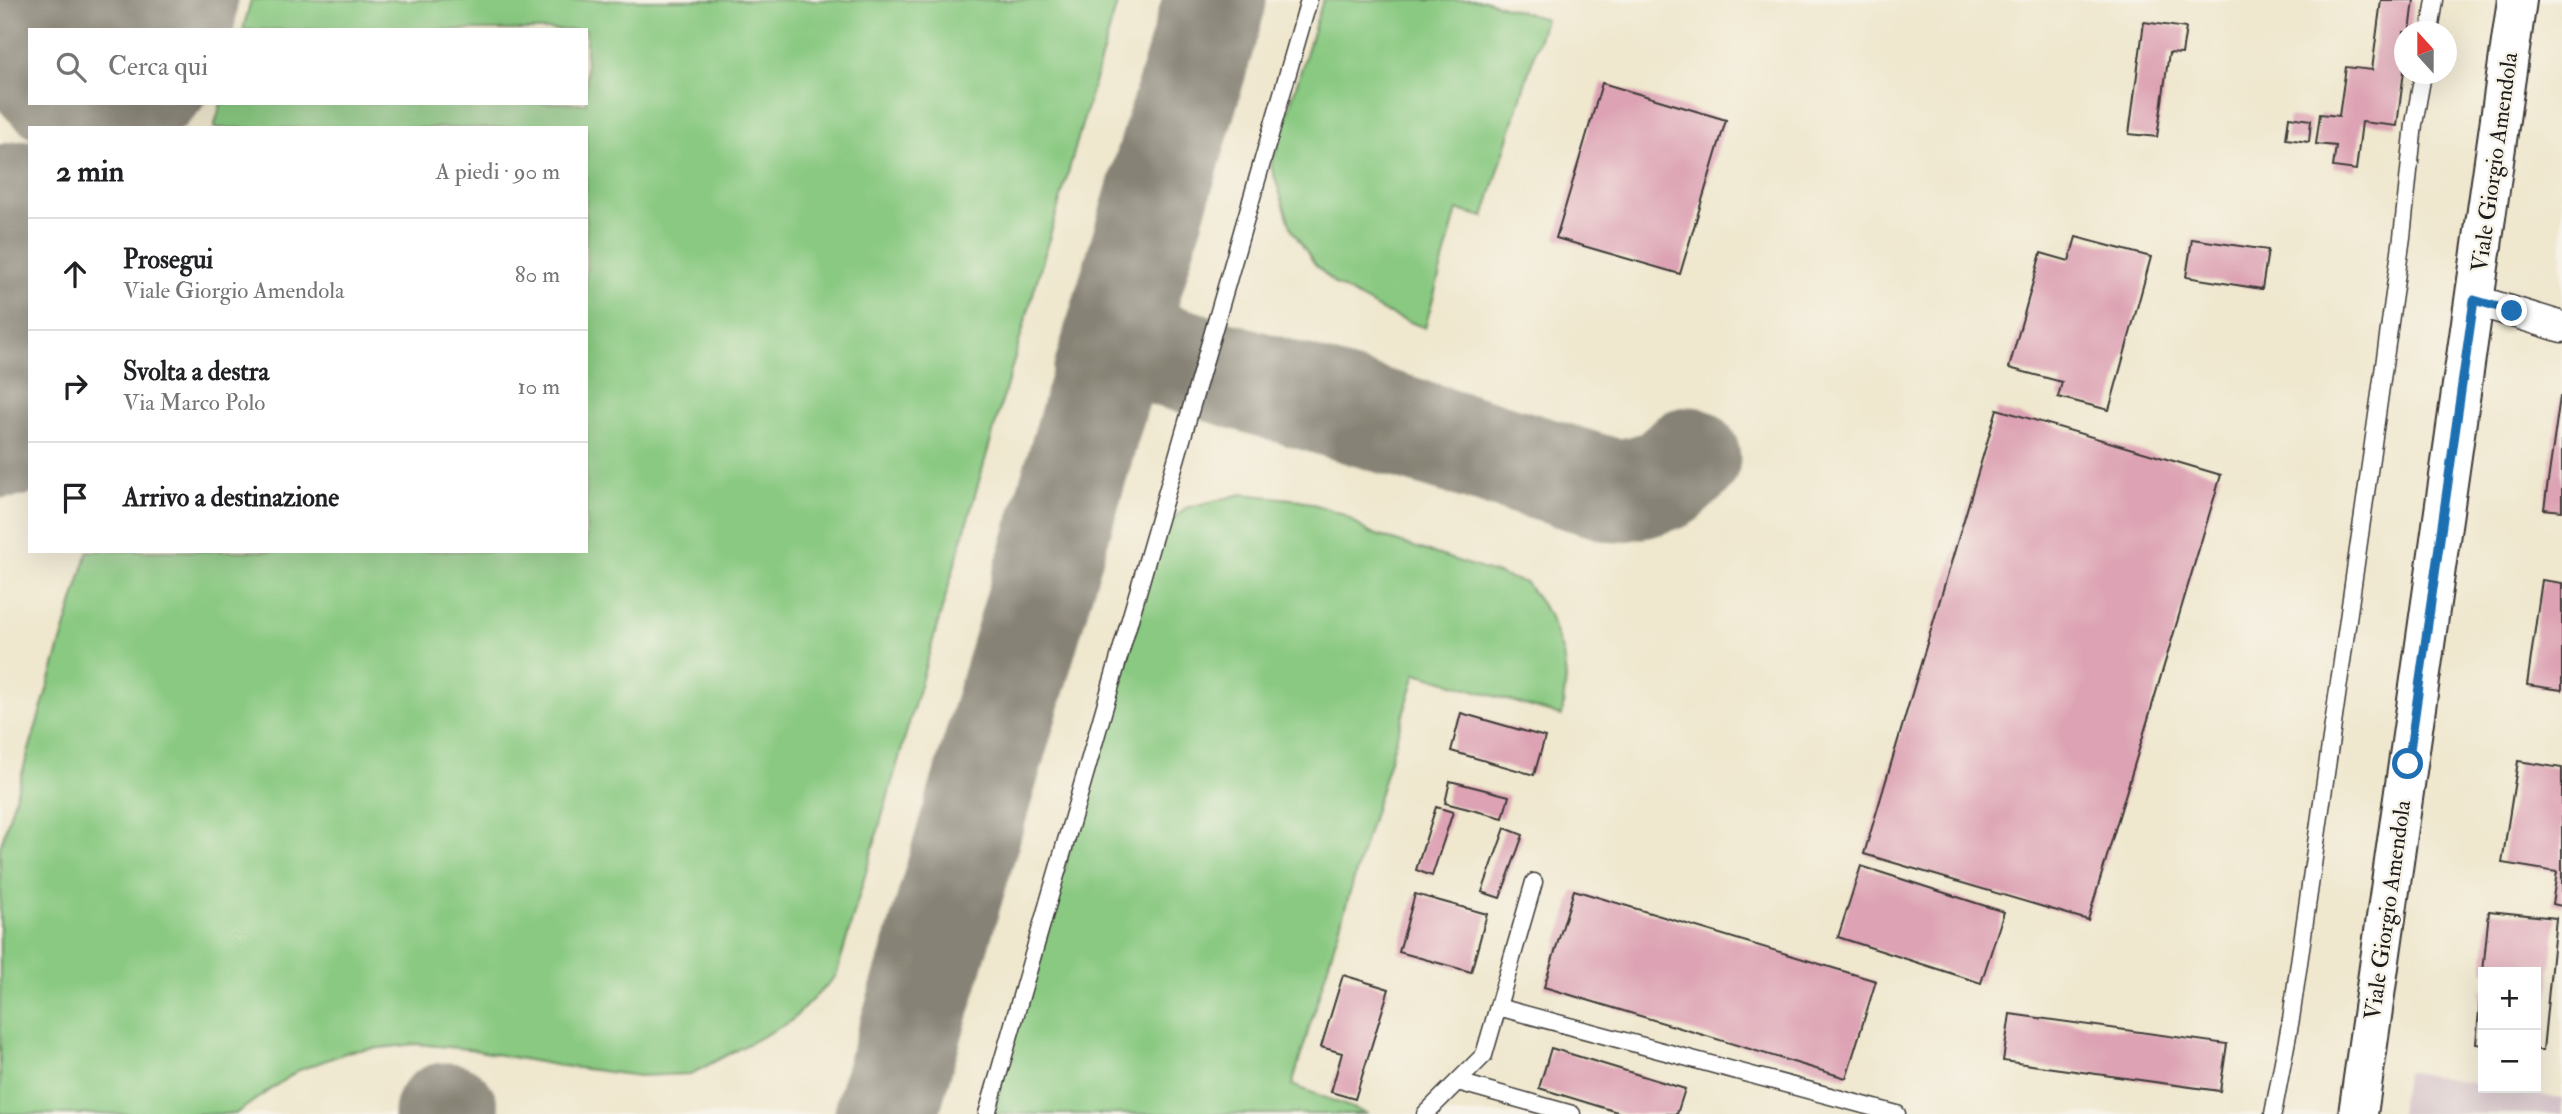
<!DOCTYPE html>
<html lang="it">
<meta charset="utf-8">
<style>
:root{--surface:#fff;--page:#f6f6f6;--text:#202124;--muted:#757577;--line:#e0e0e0}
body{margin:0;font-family:"IM FELL Double Pica",serif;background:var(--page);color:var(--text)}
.controls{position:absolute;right:21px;bottom:21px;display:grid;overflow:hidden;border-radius:0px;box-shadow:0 7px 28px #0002}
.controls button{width:63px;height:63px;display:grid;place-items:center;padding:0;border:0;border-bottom:2px solid var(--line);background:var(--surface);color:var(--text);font:35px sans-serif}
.compass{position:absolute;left:2394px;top:21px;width:63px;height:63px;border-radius:50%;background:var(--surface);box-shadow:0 7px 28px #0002;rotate:339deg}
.stop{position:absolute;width:21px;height:21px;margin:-16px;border:5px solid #1f6fb2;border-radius:50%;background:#fff}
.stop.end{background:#1f6fb2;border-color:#fff;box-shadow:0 2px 7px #0008}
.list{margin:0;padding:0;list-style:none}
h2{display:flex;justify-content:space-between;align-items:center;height:91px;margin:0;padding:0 28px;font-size:30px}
h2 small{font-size:23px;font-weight:400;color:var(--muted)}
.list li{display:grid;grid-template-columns:46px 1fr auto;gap:21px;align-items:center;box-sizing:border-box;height:112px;padding:0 28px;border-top:2px solid var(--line)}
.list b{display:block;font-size:26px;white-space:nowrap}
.list p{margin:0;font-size:23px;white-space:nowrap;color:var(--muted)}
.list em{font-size:23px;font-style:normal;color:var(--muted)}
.icon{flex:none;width:38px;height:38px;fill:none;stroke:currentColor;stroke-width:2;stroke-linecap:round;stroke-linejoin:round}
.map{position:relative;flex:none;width:2562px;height:1114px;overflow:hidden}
.search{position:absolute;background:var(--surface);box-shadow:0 7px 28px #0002;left:28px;top:28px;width:560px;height:77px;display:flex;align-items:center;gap:18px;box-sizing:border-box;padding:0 24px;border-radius:0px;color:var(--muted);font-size:26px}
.panel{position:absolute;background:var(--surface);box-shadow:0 7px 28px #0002;left:28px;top:126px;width:560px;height:427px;border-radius:0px}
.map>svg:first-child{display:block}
.industrial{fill:#d2bdc6}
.green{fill:#89c981;stroke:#52724e;stroke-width:2}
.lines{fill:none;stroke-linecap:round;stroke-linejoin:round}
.taxiway{stroke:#868275;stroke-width:103}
.runway{stroke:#868275;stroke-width:257}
.building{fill:#dda3b4}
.service-casing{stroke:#3c3a37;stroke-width:19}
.minor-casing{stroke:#3c3a37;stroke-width:33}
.primary-casing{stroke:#3c3a37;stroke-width:42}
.service{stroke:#fff;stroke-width:16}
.minor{stroke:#fff;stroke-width:30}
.primary{stroke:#fff;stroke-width:38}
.route{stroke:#1f6fb2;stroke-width:9}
.labels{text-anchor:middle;stroke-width:5;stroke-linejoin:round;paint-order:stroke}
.street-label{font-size:23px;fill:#1c1c1c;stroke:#f7f3e8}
</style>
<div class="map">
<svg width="2562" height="1114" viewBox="0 0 2562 1114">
<rect width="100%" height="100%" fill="#f7f3e8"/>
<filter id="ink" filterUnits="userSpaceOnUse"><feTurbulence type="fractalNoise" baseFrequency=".0143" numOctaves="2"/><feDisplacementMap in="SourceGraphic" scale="14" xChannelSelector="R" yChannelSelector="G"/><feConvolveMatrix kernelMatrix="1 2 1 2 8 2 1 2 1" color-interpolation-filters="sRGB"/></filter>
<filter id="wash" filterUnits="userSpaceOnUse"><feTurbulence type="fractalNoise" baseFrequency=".00686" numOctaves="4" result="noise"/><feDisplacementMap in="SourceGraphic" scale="28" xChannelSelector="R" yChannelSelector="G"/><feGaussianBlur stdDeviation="1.57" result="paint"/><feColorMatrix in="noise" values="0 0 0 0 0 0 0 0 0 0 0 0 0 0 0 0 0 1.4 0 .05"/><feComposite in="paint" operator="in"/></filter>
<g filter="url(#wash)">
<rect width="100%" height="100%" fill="#efe7ce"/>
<path class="industrial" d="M2406,1071L2483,1085V1088H2498L2562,1099V1114H2399Z"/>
<path class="green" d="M251,0H1118L836,976L790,1022L691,1074L639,1076L555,1065L468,1049L417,1044L351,1051L297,1071L235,1114H0V848L88,551H586V128H214L221,103H586V30H243Z
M1323,0H1484L1545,19L1484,217L1457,210L1425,328L1387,313L1335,284L1315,264L1292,230L1271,166Z
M1242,494L1301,500L1343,514L1368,532L1526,583L1549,615L1563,653L1566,678L1562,716L1416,673L1292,1085L1368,1114H992L1165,526L1186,508Z"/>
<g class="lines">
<path class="taxiway" d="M1114,340L1615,491L1640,487L1666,479L1689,458
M445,1114H448
M886,1114L1215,0"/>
<path class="runway" d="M100,30L109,0
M0,370L30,269"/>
</g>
<g id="blocks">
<path class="building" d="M2381,0H2414L2410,32H2404V71L2397,126L2362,122L2356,170L2333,167L2336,146L2316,144L2320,114L2339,116L2346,67L2372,70Z
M2144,22L2186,28L2182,54L2169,53L2157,137L2129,134Z
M1602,83L1726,120L1680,274L1556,238Z
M2289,117L2311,120L2309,142L2286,139Z
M2076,237L2151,257L2109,410L2058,397L2062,382L2009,368L2041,253L2069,261Z
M2192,239L2268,250L2262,289L2186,277Z
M2560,397H2562V511L2544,509Z
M1997,409L2221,475L2088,920L1864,854Z
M2542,580L2562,583V690L2527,685Z
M1461,713L1545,737L1534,775L1451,751Z
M2518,761L2562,768V906L2552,904L2557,872L2502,863Z
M1450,781L1509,796L1503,818L1445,803Z
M1436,807L1453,812L1432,876L1416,870Z
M1505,828L1523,835L1500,898L1482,892Z
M1861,866L2004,912L1981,983L1838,937Z
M1574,890L1876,981L1846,1078L1544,987Z
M1415,894L1487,914L1471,972L1399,952Z
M2489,911L2556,918L2543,1050H2536V972H2483Z
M1343,975L1389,989L1355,1099L1331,1092L1342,1053L1321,1047Z
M2481,989H2483V1045L2476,1044Z
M2010,1014L2227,1044L2220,1091L2003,1061Z
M1551,1048L1685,1089L1677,1114H1624L1539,1088Z"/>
</g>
</g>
<g filter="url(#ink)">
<use href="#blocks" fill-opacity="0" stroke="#3c3a37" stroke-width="2"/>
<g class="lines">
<g class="service-casing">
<path id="service" d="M2430,32L2435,0
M1498,1007L1897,1114
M1458,1082L1572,1114
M987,1114L1309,0
M1425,1114L1484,1055L1534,882
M2273,1114L2291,1019L2369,472L2402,237L2414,124L2423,74"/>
</g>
<g class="minor-casing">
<path id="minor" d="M2474,300L2562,327"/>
</g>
<g class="primary-casing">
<path id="primary" d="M2358,1114L2517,0"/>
</g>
<use href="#service" class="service"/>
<use href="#minor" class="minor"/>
<use href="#primary" class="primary"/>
</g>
</g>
<g class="lines" filter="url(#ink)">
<path class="route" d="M2408,764L2474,300L2512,311"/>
</g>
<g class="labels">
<g class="street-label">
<text transform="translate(2494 162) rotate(-82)" y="8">Viale Giorgio Amendola</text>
<text transform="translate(2387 910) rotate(-82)" y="8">Viale Giorgio Amendola</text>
</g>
</g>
</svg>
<div class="controls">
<button>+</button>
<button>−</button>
</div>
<svg class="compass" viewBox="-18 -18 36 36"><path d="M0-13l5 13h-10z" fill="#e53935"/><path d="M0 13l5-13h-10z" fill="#757577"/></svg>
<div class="stop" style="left:2408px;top:764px"></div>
<div class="stop end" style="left:2512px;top:311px"></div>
<div class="search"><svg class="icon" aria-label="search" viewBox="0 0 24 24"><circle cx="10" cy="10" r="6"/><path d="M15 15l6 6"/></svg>Cerca qui</div>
<section class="panel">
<h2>2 min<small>A piedi · 90 m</small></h2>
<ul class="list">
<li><svg class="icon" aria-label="ahead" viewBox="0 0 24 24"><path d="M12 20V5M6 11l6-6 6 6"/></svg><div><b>Prosegui</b><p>Viale Giorgio Amendola</p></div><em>80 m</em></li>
<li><svg class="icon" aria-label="right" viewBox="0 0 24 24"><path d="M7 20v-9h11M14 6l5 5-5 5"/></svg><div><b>Svolta a destra</b><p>Via Marco Polo</p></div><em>10 m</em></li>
<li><svg class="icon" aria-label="arrive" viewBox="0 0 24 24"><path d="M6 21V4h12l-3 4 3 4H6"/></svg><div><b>Arrivo a destinazione</b></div></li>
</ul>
</section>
</div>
